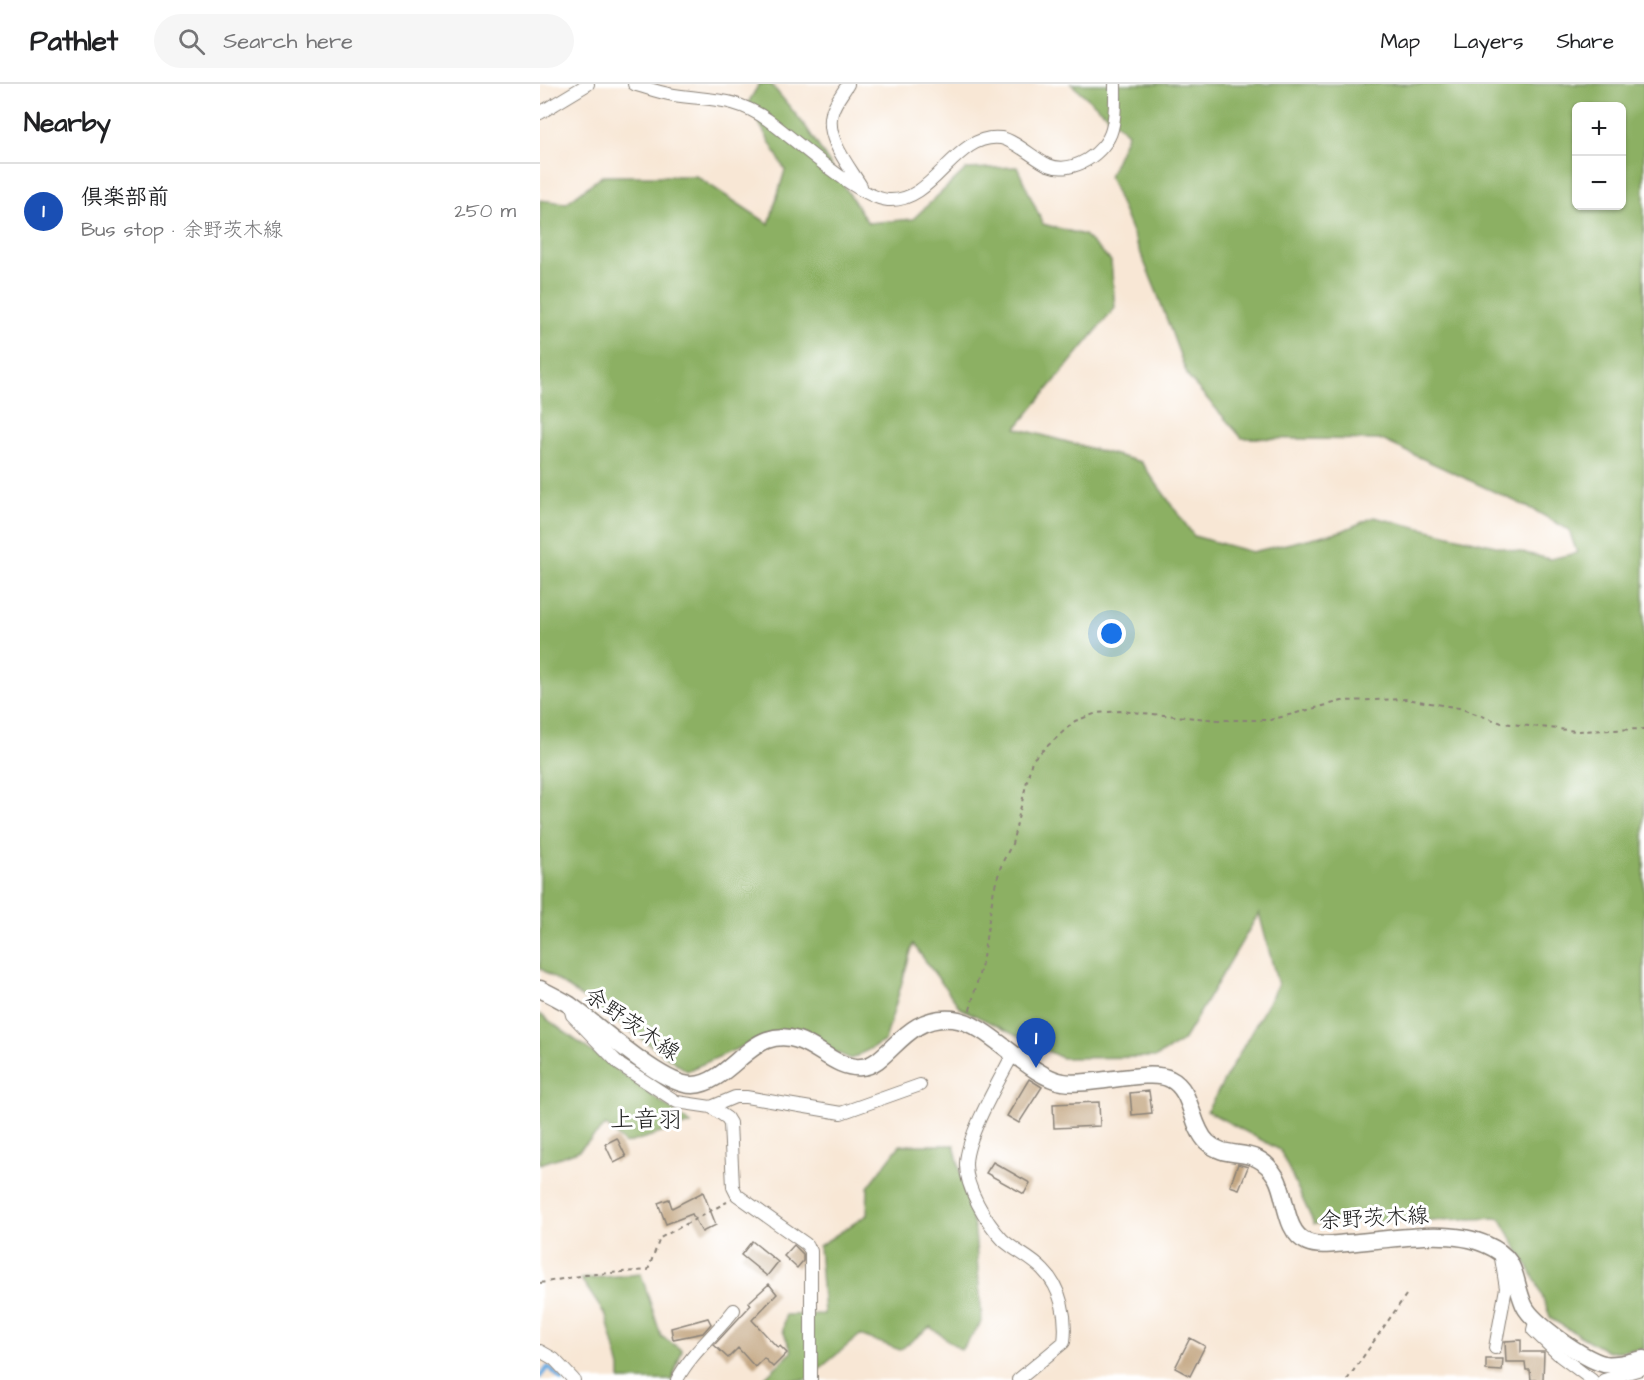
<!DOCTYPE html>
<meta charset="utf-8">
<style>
:root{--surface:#fff;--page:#f6f6f6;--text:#202124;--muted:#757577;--line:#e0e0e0;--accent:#d93025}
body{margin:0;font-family:"Architects Daughter","Klee One",sans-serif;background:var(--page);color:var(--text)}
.controls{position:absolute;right:18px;top:18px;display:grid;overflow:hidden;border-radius:9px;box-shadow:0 2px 4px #0004}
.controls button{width:54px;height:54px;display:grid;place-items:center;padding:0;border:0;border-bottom:2px solid var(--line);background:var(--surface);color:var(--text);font:30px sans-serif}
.you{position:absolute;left:572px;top:550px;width:21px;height:21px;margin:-15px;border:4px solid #fff;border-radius:50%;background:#1a73e8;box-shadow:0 0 0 9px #1a73e833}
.badge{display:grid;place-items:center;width:39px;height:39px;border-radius:50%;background:var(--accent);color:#fff;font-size:20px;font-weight:700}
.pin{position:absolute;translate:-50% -50px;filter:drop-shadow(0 2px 3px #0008)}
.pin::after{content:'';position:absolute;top:32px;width:21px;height:18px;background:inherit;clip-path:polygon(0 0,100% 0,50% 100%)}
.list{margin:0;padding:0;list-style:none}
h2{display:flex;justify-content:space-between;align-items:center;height:78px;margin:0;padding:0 24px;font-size:26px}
h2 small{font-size:20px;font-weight:400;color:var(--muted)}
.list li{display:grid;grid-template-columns:39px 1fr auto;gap:18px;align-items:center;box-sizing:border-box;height:96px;padding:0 24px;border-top:2px solid var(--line)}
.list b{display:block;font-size:22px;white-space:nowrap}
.list p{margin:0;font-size:20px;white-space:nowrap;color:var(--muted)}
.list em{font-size:20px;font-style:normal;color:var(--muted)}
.icon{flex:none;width:33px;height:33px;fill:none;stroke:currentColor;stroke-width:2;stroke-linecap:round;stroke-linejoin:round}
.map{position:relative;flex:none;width:1104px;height:1296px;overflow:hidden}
header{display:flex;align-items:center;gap:36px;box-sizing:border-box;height:84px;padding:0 30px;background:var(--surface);border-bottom:2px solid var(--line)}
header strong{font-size:28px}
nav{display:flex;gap:33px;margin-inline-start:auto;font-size:21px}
.search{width:420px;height:54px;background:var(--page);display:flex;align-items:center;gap:15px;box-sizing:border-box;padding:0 21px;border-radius:33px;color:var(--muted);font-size:22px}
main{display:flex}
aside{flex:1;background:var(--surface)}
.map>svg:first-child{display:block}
.forest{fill:#8cb064;stroke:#546640;stroke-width:1.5;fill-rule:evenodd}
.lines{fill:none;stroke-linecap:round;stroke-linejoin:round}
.stream{stroke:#70afe3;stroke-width:4}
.building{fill:#c3a681}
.street-casing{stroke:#8a8278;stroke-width:14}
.secondary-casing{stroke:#8a8278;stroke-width:19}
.path{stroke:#8a8278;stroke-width:2;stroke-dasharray:4.5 4.5;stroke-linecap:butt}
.street{stroke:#fff;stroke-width:12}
.secondary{stroke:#fff;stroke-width:16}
.labels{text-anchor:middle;stroke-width:6;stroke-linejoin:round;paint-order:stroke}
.street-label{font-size:22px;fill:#1c1c1c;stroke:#fff}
.neighbourhood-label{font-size:24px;fill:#1c1c1c;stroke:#fff}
</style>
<header>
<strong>Pathlet</strong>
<div class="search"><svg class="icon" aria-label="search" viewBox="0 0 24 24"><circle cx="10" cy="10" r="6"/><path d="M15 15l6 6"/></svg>Search here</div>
<nav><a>Map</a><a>Layers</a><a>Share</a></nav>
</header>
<main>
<aside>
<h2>Nearby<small></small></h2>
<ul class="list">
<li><span class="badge" style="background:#1a4fb4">1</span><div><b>倶楽部前</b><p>Bus stop · 余野茨木線</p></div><em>250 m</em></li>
</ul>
</aside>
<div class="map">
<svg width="1104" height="1296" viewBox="0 0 1104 1296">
<rect width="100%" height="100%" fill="#fff"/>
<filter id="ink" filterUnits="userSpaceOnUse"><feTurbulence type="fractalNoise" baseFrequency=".0167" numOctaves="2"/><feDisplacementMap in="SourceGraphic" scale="12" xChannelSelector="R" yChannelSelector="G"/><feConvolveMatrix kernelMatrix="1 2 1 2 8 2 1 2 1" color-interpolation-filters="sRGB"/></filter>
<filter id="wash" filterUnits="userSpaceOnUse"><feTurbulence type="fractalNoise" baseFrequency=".008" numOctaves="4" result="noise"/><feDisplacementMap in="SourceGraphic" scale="24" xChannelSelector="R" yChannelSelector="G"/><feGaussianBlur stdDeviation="1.35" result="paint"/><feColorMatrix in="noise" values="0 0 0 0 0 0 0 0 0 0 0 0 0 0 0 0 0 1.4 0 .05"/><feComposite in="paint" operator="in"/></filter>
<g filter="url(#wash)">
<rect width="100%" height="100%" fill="#f8e7d5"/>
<path class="forest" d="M219,0H231L266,43L328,139L373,135L426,85L477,83L503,140L544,151L571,177L575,224L476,344L601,378L654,452L712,468L802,447L834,433L1010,475L1037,469L1029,446L994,426L842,356L702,354L648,293L617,209L569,92L588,49L531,0H1104V1265L1068,1268L1011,1235L996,1197L960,1134L774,1140L740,1066L667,1027L738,901L719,829L643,957L616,973L522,974L420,924L373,860L345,957L311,975L242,945L147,987L0,884V116L26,119L62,92H156L229,140L245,86L208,19ZM1036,22H1082V122H1036Z
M0,930L151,1040L85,1060L66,1041L38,1067L0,1080Z
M360,1061H414L435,1147L442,1238L421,1266L390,1243L360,1266L320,1251L266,1296H222L252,1268L243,1247L245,1231L284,1230L279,1162L327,1131L328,1103Z
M101,1190L121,1252L142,1266L132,1296H80V1284L66,1232L41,1195Z"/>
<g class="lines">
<path class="stream" d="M0,1293L8,1283L22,1296"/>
</g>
<g id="blocks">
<path class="building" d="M489,995L502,1003L479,1039L467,1032Z
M609,1007L612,1029L592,1031L590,1009Z
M559,1018L560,1042L514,1044L513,1020Z
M77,1054L86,1073L74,1079L65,1060Z
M453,1078L490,1099L484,1110L446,1089Z
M698,1080L708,1083L699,1105L690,1102Z
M163,1108L176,1141L162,1148L152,1130L126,1140L118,1119L129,1115L132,1124Z
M212,1157L238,1178L227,1192L201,1171Z
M254,1161L263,1170V1177L257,1184L244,1172Z
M229,1200L237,1210L212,1236L238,1264L240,1262L247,1269L233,1283L224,1274L215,1283L198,1264L188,1274L174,1261L211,1221L209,1218Z
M168,1234L171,1240L163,1249L133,1255L131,1244Z
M650,1254L665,1262L650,1292L635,1284Z
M981,1256V1268H1004L1003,1296H991L990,1286H986L985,1278H966L965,1257Z
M946,1275H963L962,1287L946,1286Z"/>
</g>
</g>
<g filter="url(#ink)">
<use href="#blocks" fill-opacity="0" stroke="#8a8278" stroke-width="1.5"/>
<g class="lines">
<g class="street-casing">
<path id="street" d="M94,0C107,4 120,9 134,11C171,17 194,12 228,36C256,56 316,113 348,116C395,119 414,48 461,54C474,56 495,75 508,81C533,91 566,69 572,45C576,31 575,15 575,0
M308,0C303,9 294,19 292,29C285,54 309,82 321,102
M0,29L48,0
M30,923L32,931L80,981L137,1018L171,1023L195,1013H206L301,1029L380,1001
M473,970C460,995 427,1051 426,1079C425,1103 446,1138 463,1156C475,1167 492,1174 503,1186C522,1205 527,1234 524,1258L478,1296
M171,1023L187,1034L190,1039L193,1103L197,1111L266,1160L271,1167V1296
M995,1238L993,1246L1020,1272L1052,1296
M955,1264L966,1204L961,1174
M0,1267L14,1275L34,1296
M137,1296C151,1269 175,1251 194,1226
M1064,1296L1104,1284"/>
</g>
<g class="secondary-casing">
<path id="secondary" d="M0,905C10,910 20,915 30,921C56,939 122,1002 153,1001C182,1000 202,965 227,956C267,942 288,986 321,983C350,981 364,930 413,935C447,938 489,993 523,998C551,1003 609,984 630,995C653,1006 650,1041 667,1058C689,1079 715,1058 736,1093C747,1112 744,1148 767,1158C778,1163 795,1160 807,1159C848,1156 910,1143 947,1161C979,1175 972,1193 984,1221C992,1239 1044,1275 1064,1280C1076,1282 1092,1277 1104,1275"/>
</g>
<path class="path" d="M430,926L442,879L454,805L462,779L472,760L492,676L535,637L557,629L580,627L679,636H730L802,617L867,615L919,624L962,639L1037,647L1104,645
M0,1199L45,1191L108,1186L120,1154L187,1118
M807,1296L866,1211"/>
<use href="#street" class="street"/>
<use href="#secondary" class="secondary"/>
</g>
</g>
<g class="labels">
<g class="street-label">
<text transform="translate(93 939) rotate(35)" y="8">余野茨木線</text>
<text transform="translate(834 1133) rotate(-3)" y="8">余野茨木線</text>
</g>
<g class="neighbourhood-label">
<text x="106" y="1043">上音羽</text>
</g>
</g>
</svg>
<div class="controls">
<button>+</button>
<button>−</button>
</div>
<div class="you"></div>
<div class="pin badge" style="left:496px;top:984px;background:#1a4fb4">1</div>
</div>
</main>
